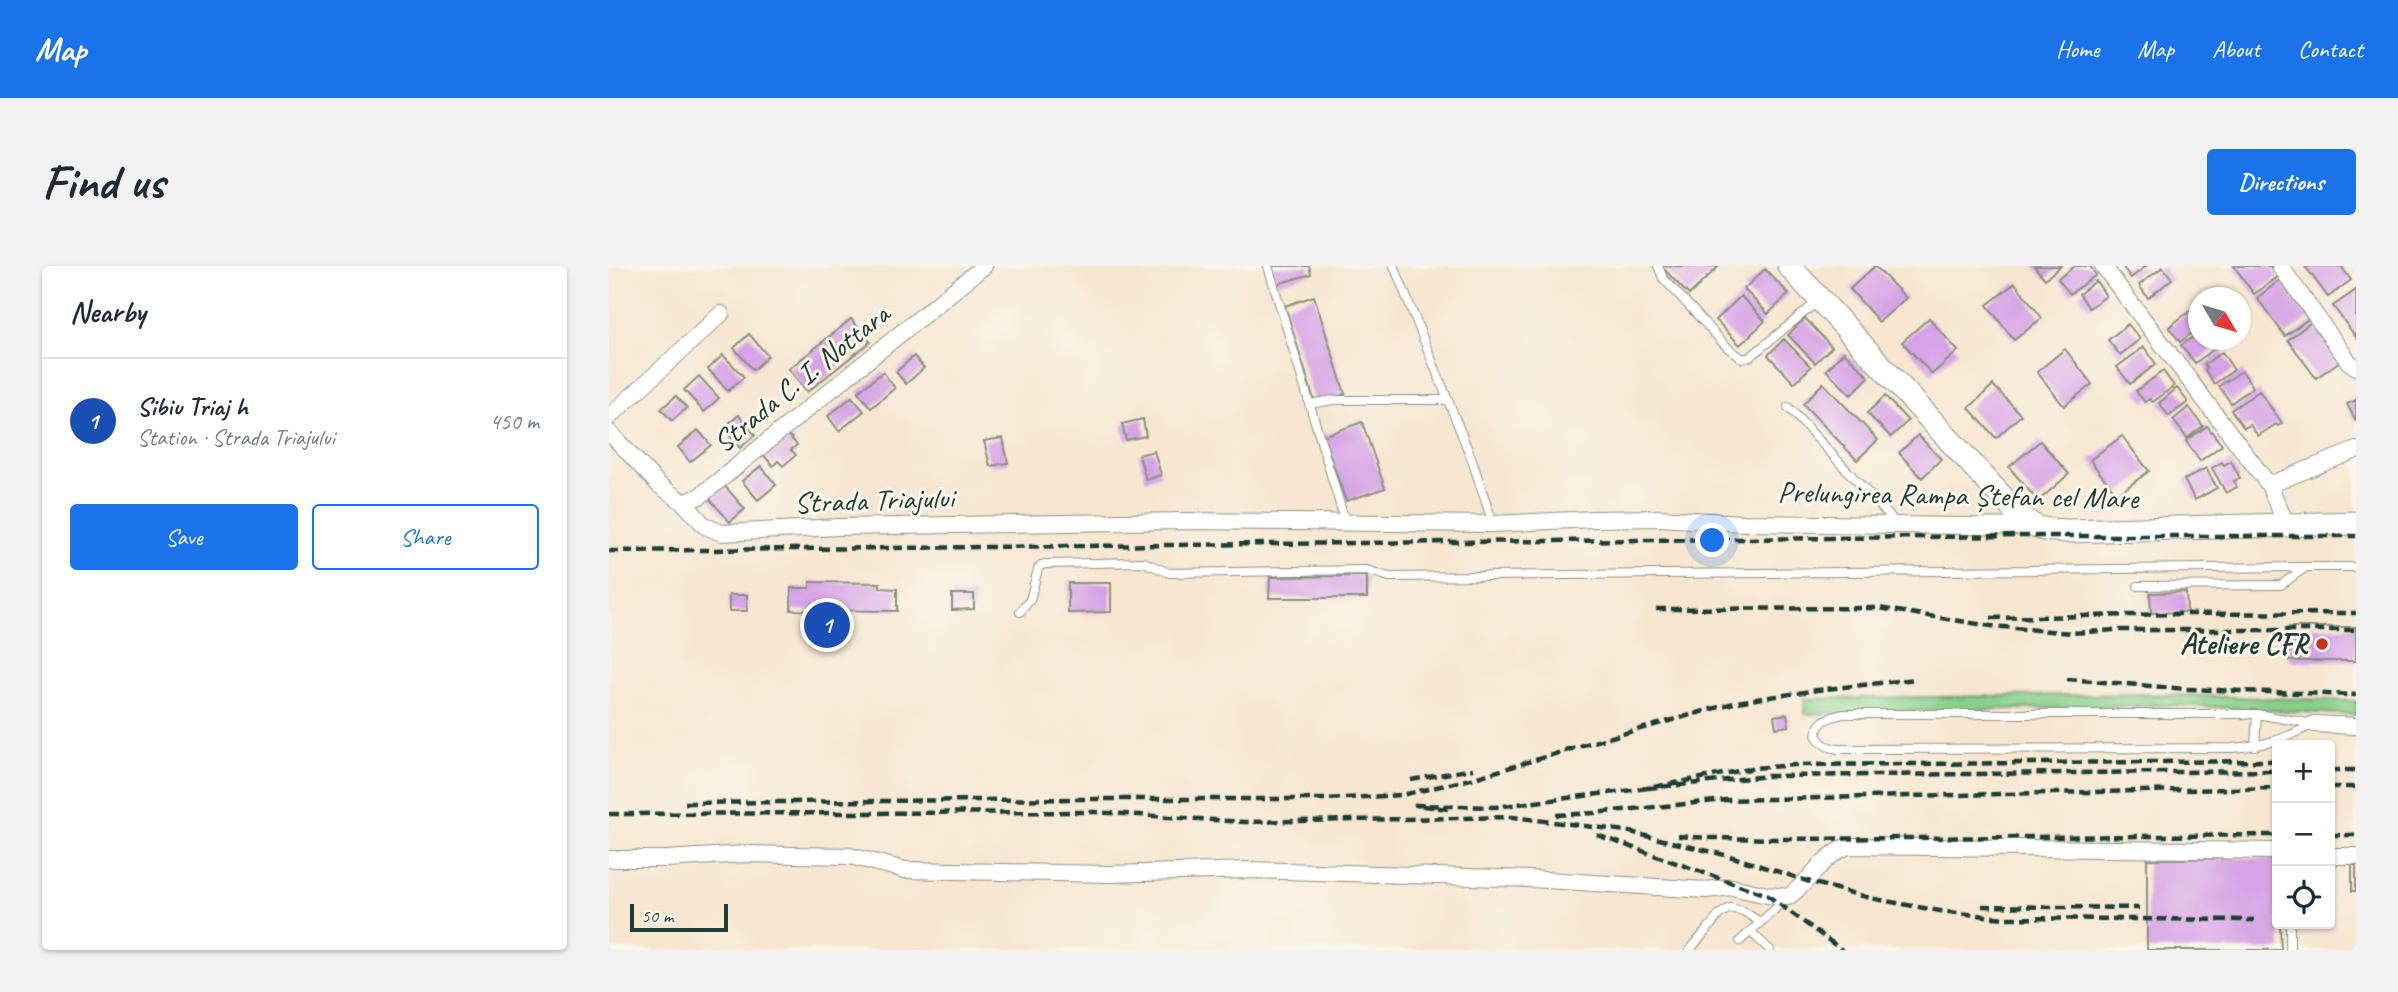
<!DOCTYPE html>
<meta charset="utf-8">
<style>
:root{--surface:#fff;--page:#f2f2f3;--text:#1f2937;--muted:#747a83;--line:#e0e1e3;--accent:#1a73e8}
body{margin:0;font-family:Caveat,sans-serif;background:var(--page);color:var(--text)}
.controls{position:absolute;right:21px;bottom:21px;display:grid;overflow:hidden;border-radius:7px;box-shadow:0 2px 5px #0004}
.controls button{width:63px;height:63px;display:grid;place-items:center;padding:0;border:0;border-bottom:2px solid var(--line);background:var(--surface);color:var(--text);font:35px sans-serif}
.compass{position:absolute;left:1579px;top:21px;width:63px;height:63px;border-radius:50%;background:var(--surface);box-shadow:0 2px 5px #0004;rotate:128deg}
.scale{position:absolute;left:21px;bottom:18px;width:98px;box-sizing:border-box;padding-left:7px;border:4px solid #1f3d34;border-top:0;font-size:19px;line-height:24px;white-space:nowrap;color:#1f3d34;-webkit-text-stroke:5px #fbf7ec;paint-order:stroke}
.you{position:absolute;left:1104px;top:275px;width:24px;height:24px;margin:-18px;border:5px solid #fff;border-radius:50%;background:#1a73e8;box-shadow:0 0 0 10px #1a73e833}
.badge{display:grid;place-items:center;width:46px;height:46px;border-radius:50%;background:var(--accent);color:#fff;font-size:23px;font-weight:700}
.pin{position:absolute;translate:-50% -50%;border:4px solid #fff;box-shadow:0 2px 7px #0006}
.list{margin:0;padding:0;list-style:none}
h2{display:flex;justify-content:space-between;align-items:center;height:91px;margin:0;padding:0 28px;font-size:30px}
h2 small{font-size:23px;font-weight:400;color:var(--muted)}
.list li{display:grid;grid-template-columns:46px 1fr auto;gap:21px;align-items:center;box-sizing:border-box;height:126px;padding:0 28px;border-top:2px solid var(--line)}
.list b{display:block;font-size:26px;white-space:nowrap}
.list p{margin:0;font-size:23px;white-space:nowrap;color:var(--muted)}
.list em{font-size:23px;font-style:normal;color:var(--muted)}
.actions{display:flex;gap:14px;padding:21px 28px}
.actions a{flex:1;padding:16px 0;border:2px solid var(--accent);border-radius:7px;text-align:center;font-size:24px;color:var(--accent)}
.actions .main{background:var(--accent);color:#fff}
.icon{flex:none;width:38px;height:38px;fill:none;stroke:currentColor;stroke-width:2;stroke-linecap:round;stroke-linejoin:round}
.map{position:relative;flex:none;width:1747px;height:684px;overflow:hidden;border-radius:7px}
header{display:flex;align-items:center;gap:42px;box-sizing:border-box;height:98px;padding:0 35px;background:var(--accent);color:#fff}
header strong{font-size:33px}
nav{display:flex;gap:38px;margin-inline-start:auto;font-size:24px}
.intro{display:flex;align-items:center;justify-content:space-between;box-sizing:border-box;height:168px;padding:0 42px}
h1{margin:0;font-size:49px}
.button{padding:18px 32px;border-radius:7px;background:var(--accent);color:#fff;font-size:24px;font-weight:700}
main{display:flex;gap:42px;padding:0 42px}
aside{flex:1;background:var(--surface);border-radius:7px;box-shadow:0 2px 5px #0004}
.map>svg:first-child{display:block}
.green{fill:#88cf8a;stroke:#54865f;stroke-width:2}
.building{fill:#d6a3e6}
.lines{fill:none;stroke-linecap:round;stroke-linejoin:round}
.lane-casing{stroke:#8b9282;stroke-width:10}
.street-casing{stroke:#8b9282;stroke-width:18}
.secondary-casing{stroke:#8b9282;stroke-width:25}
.lane{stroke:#fff;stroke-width:8}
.street{stroke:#fff;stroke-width:16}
.secondary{stroke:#fff;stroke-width:23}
.rail{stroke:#1f3d34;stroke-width:4.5;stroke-dasharray:10 5;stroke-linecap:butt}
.poi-dot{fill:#c8321e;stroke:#fbf7ec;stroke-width:2.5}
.labels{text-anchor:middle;stroke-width:6;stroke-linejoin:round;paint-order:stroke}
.street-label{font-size:30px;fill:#1f3d34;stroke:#fbf7ec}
.poi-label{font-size:30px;font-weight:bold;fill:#1f3d34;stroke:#fbf7ec;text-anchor:end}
</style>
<header>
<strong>Map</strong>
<nav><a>Home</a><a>Map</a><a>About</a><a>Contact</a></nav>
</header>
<div class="intro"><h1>Find us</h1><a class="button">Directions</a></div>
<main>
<aside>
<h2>Nearby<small></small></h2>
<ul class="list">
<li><span class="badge" style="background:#1a4fb4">1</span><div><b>Sibiu Triaj h</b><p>Station · Strada Triajului</p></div><em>450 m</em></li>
</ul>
<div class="actions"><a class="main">Save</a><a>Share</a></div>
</aside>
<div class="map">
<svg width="1747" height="684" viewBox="0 0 1747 684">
<rect width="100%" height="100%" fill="#fbf7ec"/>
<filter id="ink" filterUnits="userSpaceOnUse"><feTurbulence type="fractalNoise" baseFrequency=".0143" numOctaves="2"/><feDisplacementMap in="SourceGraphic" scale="14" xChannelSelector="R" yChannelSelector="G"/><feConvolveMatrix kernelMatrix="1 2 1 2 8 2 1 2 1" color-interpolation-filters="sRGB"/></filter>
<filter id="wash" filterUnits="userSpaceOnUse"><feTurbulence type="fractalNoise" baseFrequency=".00686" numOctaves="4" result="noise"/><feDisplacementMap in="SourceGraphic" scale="28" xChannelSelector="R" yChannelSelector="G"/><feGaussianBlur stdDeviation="1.57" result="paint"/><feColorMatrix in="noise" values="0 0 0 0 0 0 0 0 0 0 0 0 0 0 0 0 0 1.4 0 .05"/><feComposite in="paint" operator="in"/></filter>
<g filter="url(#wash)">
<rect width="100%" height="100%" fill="#f7e6d0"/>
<path class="green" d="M1532,428L1747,435V449L1566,439L1196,448L1195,433Z"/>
<g id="blocks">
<path class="building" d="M663,0H700L702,8L668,18Z
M1052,0H1110L1080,29Z
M1266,0L1297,32L1270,56L1241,23Z
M1425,0H1452L1436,13Z
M1466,0H1481L1487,9L1461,28L1449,13Z
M1513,0H1537L1522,12Z
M1625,0H1661L1669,11L1645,28Z
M1696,0H1732L1742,14L1719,31Z
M1554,1L1563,13L1539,32L1530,19Z
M1156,3L1180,28L1159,48L1135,23Z
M1671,14L1699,53L1676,70L1648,32Z
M1487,15L1497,30L1480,42L1470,28Z
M1406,17L1433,52L1405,74L1378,39Z
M1747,24V71L1724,40Z
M705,30L736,128L706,137L676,40Z
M1132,30L1156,55L1131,79L1107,54Z
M1582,44L1590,53V62L1571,76L1560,61Z
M1196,52L1223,81L1206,97L1179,69Z
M1320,52L1349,85L1323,108L1293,76Z
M242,53L261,76L198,126L180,103Z
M1702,56L1731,95L1707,112L1679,74Z
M1519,58L1531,73L1511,89L1499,74Z
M1590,67V74H1608L1612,78L1586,97L1572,79Z
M140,68L159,90L144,104L125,82Z
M1175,73L1202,101L1185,117L1159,89Z
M1535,81L1547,98L1521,118L1508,101Z
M1456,83L1483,118L1455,140L1428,106Z
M1235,86L1260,111L1242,129L1217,104Z
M1613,86L1625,104L1605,118L1596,104L1598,103L1595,99Z
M114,89L135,111L119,125L99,103Z
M305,90L315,102L297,118L287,106Z
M1554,105L1565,120L1544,136L1541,133L1536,136L1527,125Z
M1633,105L1644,121L1622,137L1610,120Z
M274,106L286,122L262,142L249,126Z
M90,110L110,132L95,146L75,124Z
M1214,117L1269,174L1248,194L1194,138Z
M1384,119L1412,149L1387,172L1360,142Z
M1568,122L1579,136L1560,150L1550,137Z
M1650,125L1673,157L1669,160L1667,158L1649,170L1641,159L1635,162L1622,144Z
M67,130L78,142L63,155L52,143Z
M1276,130L1299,155L1282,171L1258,147Z
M243,131L255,145L230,165L219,150Z
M1747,134V156L1738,138Z
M1580,141L1594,160L1578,172L1564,154Z
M130,149L146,169L131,182L114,162Z
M534,153L537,170L517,174L513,158Z
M753,156L776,222L737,235L714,170Z
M1598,160L1613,179L1591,195L1577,175Z
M89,164L102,179L81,196L69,181Z
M177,166L188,179L182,184L187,189L174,200L169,195L164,200L153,187Z
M1309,169L1332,193L1313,212L1290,187Z
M1513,170L1540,205L1508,229L1481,194Z
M394,172L399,197L381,200L375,175Z
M1431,175L1460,208L1429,235L1400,201Z
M545,185L552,209L537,214L530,189Z
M1622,195L1631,212L1625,215L1628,221L1617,227L1603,202L1613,196L1615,199Z
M152,200L167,219L149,234L133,215Z
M1597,202L1608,222L1586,234L1575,214Z
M114,218L136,243L121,256L99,231Z
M758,310V332H660L661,311Z
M201,316L271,317V322L288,323V345L182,344V322H201Z
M459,317H502V346L459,347Z
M1577,326L1578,346L1542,347L1541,327Z
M343,328H365V343L343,344Z
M120,329H138V345H120Z
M1680,361H1747V395H1680Z
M1178,448L1180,460L1167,462L1165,450Z
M1668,592V658H1671L1672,684H1538V593Z
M1743,599H1747V625H1743Z"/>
</g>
</g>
<g filter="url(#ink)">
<use href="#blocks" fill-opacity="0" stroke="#8b9282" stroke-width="2"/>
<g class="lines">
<g class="lane-casing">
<path id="lane" d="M659,0L736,255
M785,0L863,194L884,258
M1049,0L1054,12L1119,82L1134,93L1141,91L1208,36
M700,138L725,134H837
M1179,141L1287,257
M1529,320L1672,319L1697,301H1747
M411,346L421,334L429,303L432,299L437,298L535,296L560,307L758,304L780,311L1697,301
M1648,448L1705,458
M1646,480L1648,448H1234C1220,452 1210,453 1207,469C1213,479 1218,481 1229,483L1623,482C1660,479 1672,474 1705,458
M1681,658V684
M1141,665L1161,684
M1131,675L1177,633
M1081,684L1111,648L1121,642L1134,645L1151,656"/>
</g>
<g class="street-casing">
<path id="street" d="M1494,0L1660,219L1678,260
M1671,0L1740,96L1747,101
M0,151L112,48
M0,166L50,219L75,237L96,260L113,267L230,261L573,255L884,258L984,253L1049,252L1135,257L1424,261
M1660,219L1747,184
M75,237L91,230L375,0
M1705,458L1747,460
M1721,590H1747
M0,593H57L136,588L241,590L296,604L499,608L642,604L921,613L1097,624L1123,621L1158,629L1179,631C1202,615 1213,590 1239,580L1668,585"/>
</g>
<g class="secondary-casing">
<path id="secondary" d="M1180,0L1405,244C1425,264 1432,264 1459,265L1747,257"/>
</g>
<use href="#lane" class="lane"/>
<use href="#street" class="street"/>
<use href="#secondary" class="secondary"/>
<path class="rail" d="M0,285L1411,270H1747
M1047,343L1270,342L1382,360L1463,367L1507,364H1747
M1382,352L1568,348L1747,347
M1458,413L1577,423L1747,429
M956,484L1128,436L1208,424L1307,413
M1668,495L1186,499L1146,502L1039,522L1160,510L1668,505
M1721,504H1747
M802,514L864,503
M1721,521H1747
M76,537L467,533H718L793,529L862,513L966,482
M839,543L807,539L886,541L1039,522
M0,548L485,546L635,556L904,551L1017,565L1124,591L1198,615L1261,632L1331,645L1395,652L1645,654
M947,549L985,547L1116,534L1668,522
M988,569L1158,629L1233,684
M1721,569H1747
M1069,570L1100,572L1173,573L1668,569
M1373,640L1530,642"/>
</g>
</g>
<circle class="poi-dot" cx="1713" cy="378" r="7"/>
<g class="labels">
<g class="street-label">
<text transform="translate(192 112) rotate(-39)" y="10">Strada C. I. Nottara</text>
<text transform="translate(1349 229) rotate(1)" y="10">Prelungirea Rampa Ștefan cel Mare</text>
<text transform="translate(265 234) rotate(-2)" y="10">Strada Triajului</text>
</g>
<g class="poi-label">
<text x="1699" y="388">Ateliere CFR</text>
</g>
</g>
</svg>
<div class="controls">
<button>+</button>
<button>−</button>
<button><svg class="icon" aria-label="locate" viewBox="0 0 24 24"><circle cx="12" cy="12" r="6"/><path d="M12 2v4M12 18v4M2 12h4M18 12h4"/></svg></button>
</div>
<svg class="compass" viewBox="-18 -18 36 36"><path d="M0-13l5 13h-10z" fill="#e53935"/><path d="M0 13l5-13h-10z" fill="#747a83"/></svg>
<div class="scale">50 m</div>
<div class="you"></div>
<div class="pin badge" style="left:218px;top:359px;background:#1a4fb4">1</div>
</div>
</main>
